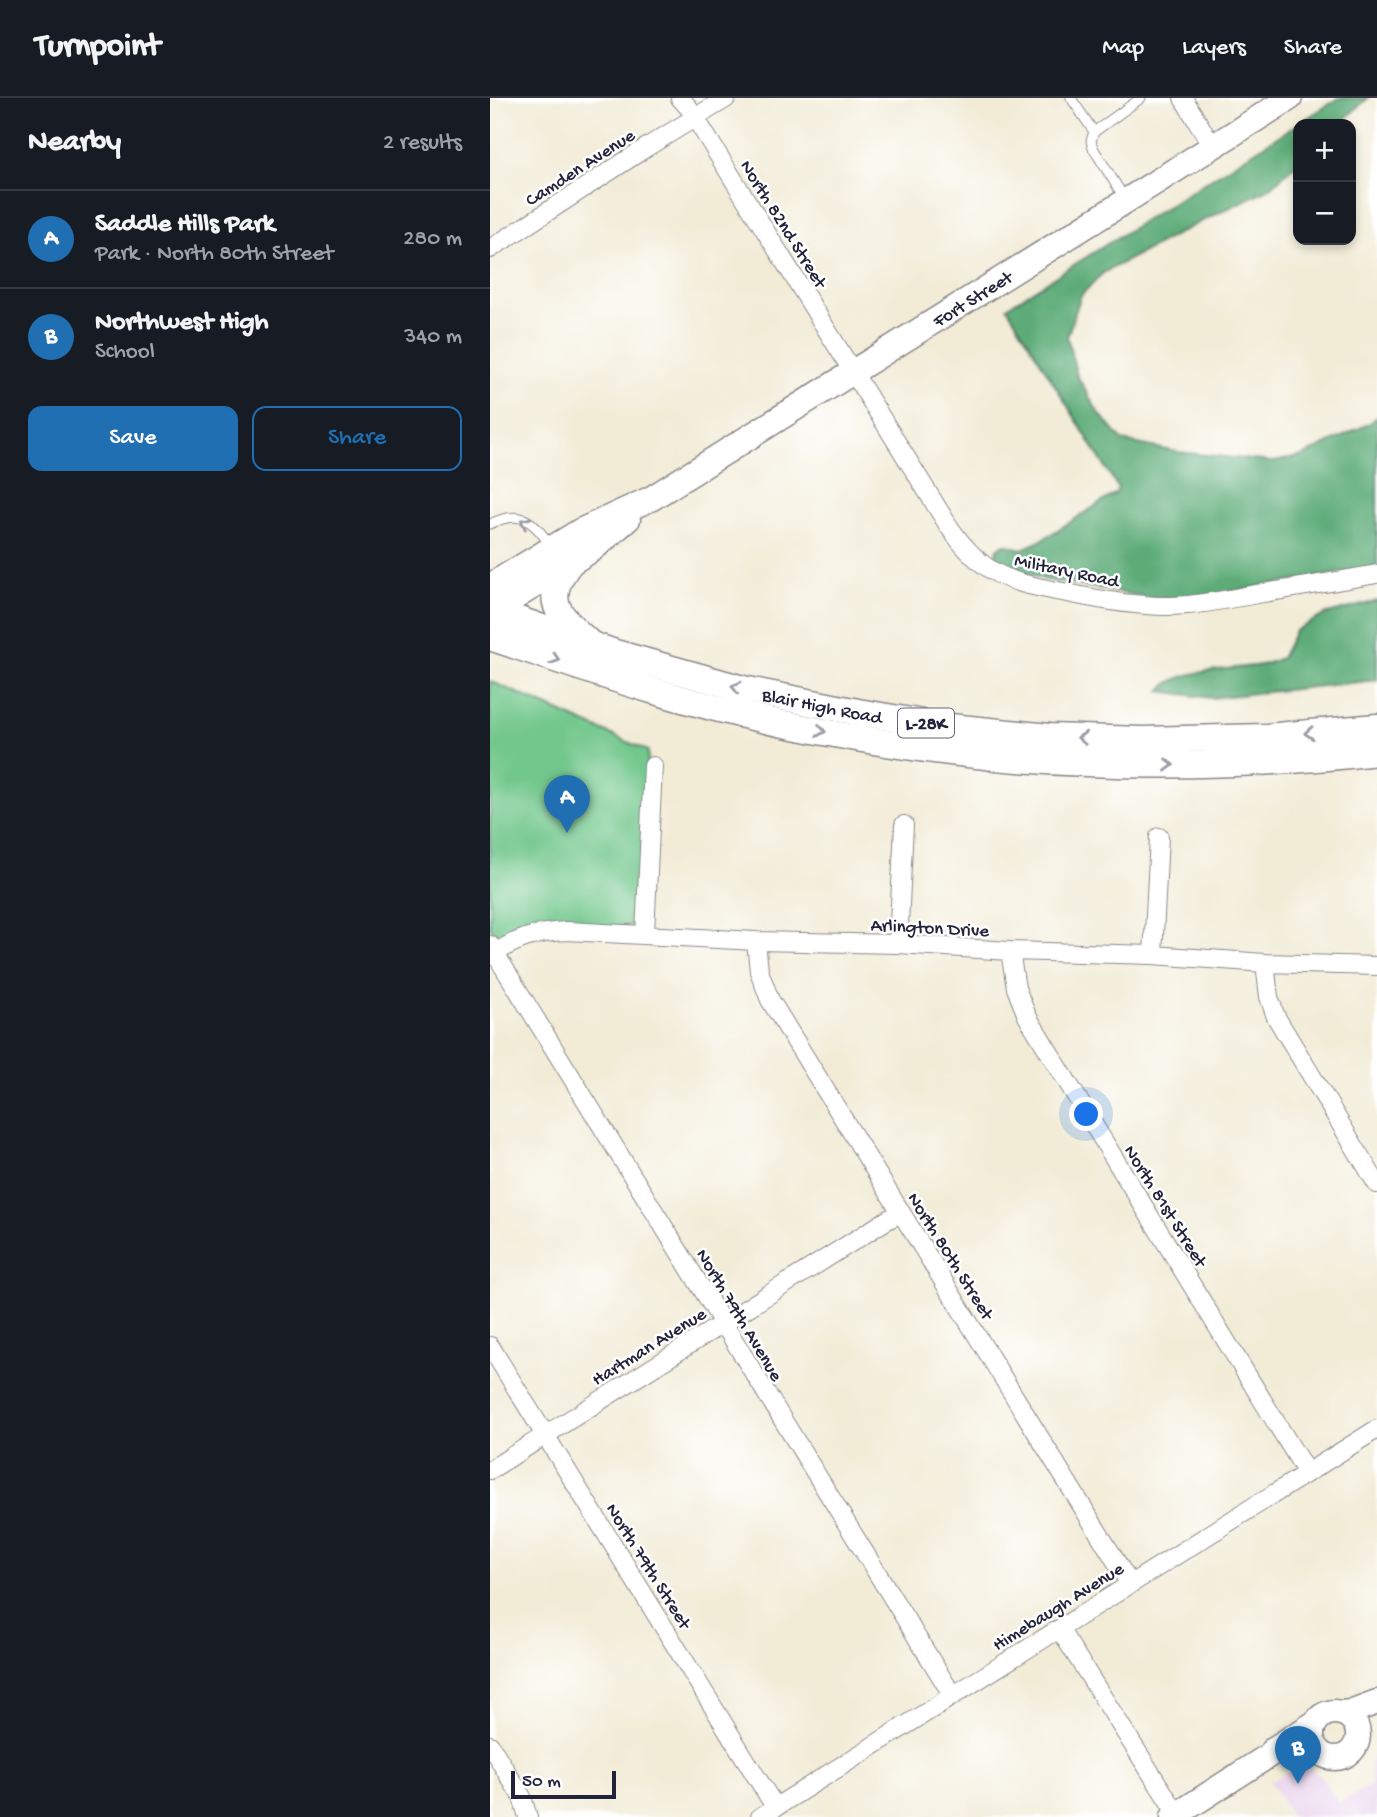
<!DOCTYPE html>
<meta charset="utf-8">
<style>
:root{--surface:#171b24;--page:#20242c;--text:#f1f3f6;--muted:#9ea1a6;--line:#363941;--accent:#1f6fb2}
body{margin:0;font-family:"Gochi Hand",sans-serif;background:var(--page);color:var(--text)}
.controls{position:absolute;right:21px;top:21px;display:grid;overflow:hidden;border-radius:14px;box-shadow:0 4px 10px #0003}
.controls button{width:63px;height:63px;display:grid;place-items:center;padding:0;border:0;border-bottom:2px solid var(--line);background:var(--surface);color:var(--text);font:35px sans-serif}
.scale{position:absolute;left:21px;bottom:18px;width:105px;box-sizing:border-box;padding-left:7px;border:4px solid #22223b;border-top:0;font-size:19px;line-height:24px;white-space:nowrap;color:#22223b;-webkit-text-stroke:5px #fff;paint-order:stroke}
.you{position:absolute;left:597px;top:1017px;width:24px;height:24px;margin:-18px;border:5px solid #fff;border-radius:50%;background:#1a73e8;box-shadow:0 0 0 10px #1a73e833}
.badge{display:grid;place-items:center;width:46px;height:46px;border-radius:50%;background:var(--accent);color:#fff;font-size:23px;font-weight:700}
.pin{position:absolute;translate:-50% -58px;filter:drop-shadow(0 2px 4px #0008)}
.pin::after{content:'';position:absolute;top:37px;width:24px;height:21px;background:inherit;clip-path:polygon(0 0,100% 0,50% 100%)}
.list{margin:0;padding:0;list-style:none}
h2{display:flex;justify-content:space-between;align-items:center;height:91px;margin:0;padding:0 28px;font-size:30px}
h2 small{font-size:23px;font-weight:400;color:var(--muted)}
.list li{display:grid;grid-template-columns:46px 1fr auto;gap:21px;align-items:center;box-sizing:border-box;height:98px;padding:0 28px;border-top:2px solid var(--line)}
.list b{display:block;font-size:26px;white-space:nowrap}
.list p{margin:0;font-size:23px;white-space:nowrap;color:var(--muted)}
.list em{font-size:23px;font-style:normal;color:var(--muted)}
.actions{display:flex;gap:14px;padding:21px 28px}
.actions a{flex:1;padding:16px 0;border:2px solid var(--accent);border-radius:14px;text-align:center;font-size:24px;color:var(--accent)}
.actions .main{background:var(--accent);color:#fff}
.map{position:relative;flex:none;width:887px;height:1719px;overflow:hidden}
header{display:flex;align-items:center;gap:42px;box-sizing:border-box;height:98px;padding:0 35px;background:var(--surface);border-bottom:2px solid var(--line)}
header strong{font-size:33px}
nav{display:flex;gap:38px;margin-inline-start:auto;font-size:24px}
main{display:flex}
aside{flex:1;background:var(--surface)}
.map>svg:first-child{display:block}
.built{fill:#e9d2ed}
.green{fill:#72c78c;stroke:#4a7464;stroke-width:2}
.forest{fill:#5dac78;stroke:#40675a;stroke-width:2}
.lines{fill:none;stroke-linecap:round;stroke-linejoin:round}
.lane-casing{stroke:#8a8789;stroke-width:11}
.street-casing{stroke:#8a8789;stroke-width:20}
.secondary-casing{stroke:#8a8789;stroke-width:27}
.primary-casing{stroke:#8a8789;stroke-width:29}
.lane{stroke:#fff;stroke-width:9}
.street{stroke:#fff;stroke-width:18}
.secondary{stroke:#fff;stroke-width:24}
.primary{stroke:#fff;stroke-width:26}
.oneway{stroke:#9c9ca7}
.labels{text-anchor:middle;stroke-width:5;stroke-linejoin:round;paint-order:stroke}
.shield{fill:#fff;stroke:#646476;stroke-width:2}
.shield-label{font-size:18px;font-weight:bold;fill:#22223b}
.street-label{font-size:19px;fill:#22223b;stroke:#fff}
</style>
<header>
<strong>Turnpoint</strong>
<nav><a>Map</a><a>Layers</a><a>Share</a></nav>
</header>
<main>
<aside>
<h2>Nearby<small>2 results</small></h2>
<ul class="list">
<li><span class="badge">A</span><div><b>Saddle Hills Park</b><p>Park · North 80th Street</p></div><em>280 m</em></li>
<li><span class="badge">B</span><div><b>Northwest High</b><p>School</p></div><em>340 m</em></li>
</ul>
<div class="actions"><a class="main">Save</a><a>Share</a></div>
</aside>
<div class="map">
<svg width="887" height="1719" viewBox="0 0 887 1719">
<rect width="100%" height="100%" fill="#fff"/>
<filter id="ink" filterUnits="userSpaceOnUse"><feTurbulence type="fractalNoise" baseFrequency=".0143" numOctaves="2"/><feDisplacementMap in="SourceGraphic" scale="14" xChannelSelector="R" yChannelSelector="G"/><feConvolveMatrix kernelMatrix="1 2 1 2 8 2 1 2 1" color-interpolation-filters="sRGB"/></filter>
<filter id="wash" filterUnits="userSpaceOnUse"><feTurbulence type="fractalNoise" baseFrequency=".00686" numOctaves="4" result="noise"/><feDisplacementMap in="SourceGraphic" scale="28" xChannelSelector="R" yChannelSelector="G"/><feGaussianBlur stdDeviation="1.57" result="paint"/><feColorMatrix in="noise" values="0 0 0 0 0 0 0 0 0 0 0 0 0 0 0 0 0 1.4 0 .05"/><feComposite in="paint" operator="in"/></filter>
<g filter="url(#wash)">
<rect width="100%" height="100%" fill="#f2ecd7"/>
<path class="built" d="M887,1651V1719H802L780,1684L803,1672L815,1671L821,1672L831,1678L848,1705L881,1687L880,1666Z"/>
<path class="green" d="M0,583L158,653L149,817L148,823L144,827L16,840L4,836L0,828Z"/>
<path class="forest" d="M849,0H878L849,26H808V64L780,90L706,126L613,175L591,197L577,239L587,278L608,314L633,343L688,354L783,364L813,358L880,325L887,319V469L717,498L667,501L557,482L513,468L505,460L507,451L514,446L532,451L550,443L626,395L628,390L517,209Z
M887,503V582L721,600L670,593C688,570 742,572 770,567C777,566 784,563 791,560L805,533L834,517Z"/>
</g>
<g filter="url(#ink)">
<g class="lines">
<g class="lane-casing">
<path id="lane" d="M581,0L604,34
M635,101L603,50L601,43L604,34L651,0
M0,426C33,410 42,423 62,449"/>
</g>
<g class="street-casing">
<path id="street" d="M190,0L199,10L458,427C493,479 519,484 577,495C610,502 643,508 677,508C707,508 737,501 767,496C807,490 847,483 887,476
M693,0L723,49
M0,151L157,49L237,0
M155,836L163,668
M266,843L269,873L280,902L640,1486
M408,846L414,727
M0,847L463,1598
M520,853L526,890L537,918L817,1375
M663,857L669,739
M0,858C26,841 46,834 77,833L266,843L408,846L520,853L663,857L775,865L887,868
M775,865L779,899L786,919L887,1086
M0,1248L285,1709
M0,1372L397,1122L411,1115
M570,1532L687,1716
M0,1647L32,1699L38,1719
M270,1719L887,1331"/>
</g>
<g class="secondary-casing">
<g id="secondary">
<path id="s1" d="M0,488L90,433L162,400L800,0"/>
<path d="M0,515L103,451L138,421"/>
<circle cx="845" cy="1637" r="23"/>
<path d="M852,1615L860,1614L887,1604"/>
<path d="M683,1719L778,1658L785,1650L825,1625"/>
</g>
</g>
<g class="primary-casing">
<g id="primary">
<path d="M79,466C52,501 68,518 97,543"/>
<path id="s2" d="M0,512L125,555L253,591L368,614L450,628L560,639L652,642L776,639L887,629"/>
<path d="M0,539C98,572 197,607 299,627C395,647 498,662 597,665C694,669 791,665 887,654"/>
</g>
</g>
<use href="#lane" class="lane"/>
<use href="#street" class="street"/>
<use href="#secondary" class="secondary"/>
<use href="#primary" class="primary"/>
</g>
<defs><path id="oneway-chevron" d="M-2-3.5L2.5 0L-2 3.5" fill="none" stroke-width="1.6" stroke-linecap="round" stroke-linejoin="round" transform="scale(1.75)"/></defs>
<g class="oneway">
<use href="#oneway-chevron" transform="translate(35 424) rotate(-153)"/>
<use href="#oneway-chevron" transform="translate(65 561) rotate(18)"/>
<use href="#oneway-chevron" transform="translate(246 589) rotate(-165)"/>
<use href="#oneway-chevron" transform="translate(331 633) rotate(10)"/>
<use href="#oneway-chevron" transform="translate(819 635) rotate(176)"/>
<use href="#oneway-chevron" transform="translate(592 640) rotate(-177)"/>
<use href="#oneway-chevron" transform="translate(679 667) rotate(1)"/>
</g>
</g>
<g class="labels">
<rect class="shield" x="408" y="610.5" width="56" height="29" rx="5"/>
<g class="shield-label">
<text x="436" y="631">L-28K</text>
</g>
<g class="street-label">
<text transform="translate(89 68) rotate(-33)" y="7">Camden Avenue</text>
<text transform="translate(295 125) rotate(58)" y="7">North 82nd Street</text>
<text dy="7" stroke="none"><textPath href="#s1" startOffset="562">Fort Street</textPath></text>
<text transform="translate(577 471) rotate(12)" y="7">Military Road</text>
<text dy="7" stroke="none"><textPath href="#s2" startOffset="346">Blair High Road</textPath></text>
<text transform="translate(440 828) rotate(3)" y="7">Arlington Drive</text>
<text transform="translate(677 1107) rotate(58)" y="7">North 81st Street</text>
<text transform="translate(462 1157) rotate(58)" y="7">North 80th Street</text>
<text transform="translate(251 1216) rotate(59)" y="7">North 79th Avenue</text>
<text transform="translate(158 1247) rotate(-32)" y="7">Hartman Avenue</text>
<text transform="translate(160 1467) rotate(58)" y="7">North 79th Street</text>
<text transform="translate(567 1507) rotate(-32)" y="7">Himebaugh Avenue</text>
</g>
</g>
</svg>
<div class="controls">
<button>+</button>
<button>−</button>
</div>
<div class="scale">50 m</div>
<div class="you"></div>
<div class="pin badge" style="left:77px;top:735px">A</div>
<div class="pin badge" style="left:808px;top:1686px">B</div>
</div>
</main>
